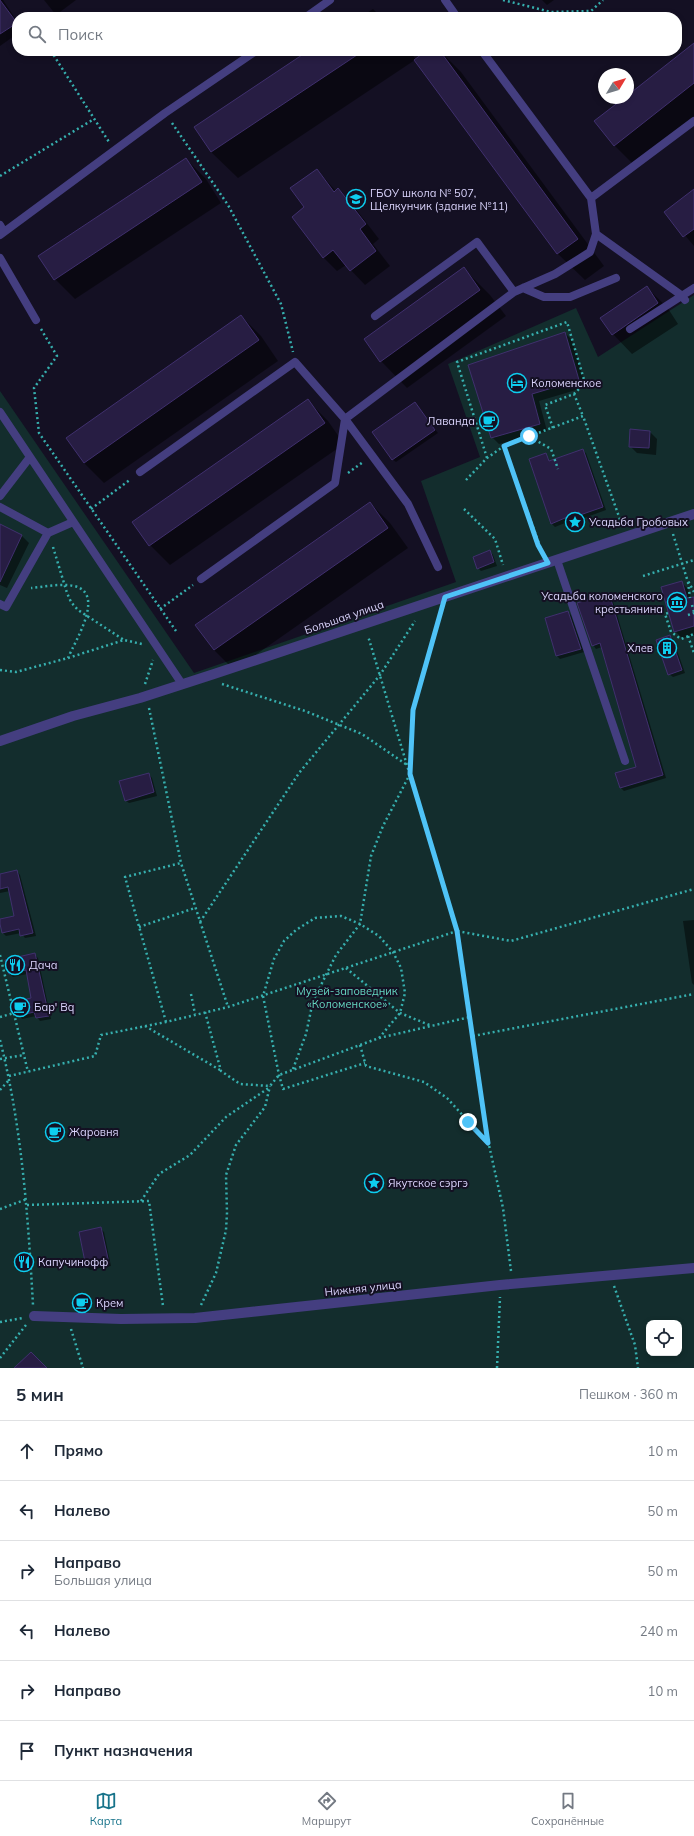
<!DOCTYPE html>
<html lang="ru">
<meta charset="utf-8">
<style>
:root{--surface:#fff;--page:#f6f6f7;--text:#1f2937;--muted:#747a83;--line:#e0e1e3;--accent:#17738a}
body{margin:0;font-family:Mulish,sans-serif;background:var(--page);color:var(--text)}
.controls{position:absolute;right:12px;bottom:12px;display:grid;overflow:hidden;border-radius:8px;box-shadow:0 2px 6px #0003}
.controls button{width:36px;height:36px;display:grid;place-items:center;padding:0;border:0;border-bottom:1px solid var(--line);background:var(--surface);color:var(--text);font:20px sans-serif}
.compass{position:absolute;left:598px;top:68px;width:36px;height:36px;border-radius:50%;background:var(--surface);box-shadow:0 2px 6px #0003;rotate:52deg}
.stop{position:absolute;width:12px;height:12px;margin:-9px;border:3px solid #4fc3f7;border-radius:50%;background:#fff}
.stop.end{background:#4fc3f7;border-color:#fff;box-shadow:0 1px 4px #0008}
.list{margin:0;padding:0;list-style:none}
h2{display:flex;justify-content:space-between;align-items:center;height:52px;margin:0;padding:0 16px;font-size:17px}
h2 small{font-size:13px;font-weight:400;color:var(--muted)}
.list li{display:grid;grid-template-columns:26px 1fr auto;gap:12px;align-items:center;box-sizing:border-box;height:60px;padding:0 16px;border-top:1px solid var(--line)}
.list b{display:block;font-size:15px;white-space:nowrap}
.list p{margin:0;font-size:13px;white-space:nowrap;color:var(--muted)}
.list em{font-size:13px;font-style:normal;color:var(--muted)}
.icon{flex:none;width:22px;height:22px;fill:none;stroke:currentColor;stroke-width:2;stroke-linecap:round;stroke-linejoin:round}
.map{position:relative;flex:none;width:694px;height:1368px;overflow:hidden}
.search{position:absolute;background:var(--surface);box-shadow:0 2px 6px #0003;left:12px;right:12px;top:12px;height:44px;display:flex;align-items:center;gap:10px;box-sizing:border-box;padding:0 14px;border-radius:16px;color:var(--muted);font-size:15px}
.sheet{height:412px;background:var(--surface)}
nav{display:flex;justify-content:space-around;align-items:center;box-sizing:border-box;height:56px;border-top:1px solid var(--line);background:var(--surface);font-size:11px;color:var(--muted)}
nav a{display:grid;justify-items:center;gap:2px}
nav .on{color:var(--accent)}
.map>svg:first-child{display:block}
.green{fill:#132d2d;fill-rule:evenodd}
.shadow{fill:#0007}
.building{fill:#271d43;stroke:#40306e}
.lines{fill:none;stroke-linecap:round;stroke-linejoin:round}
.path{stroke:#36afae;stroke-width:2.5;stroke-dasharray:2 3;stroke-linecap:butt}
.lane{stroke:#443e80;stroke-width:8}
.street{stroke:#443e80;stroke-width:10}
.route{stroke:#4fc3f7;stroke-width:5}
.labels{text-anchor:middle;stroke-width:4;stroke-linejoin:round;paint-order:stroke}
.poi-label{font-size:11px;fill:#dbd5fd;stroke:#141023;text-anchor:start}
.street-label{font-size:11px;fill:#dbd5fd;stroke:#141023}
.park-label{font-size:11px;fill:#65d8c2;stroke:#141023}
</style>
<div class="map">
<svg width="694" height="1368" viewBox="0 0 694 1368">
<rect width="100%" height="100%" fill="#141023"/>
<path class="green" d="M694,295V1368H0V391L194,673L456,582L421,481L480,457L448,364L576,308L598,357ZM649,1323H679V1353H649Z"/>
<path class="shadow" d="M0,0H3L17,21V34L0,46Z
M44,0H76L56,15Z
M542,0H554L547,5Z
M373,9L381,17H361Z
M694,44V118L634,165L614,145L626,98H628V96Z
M310,51H410L416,60L428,51H440L461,72L604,266L585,280L558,254L415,60L238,178L211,152Z
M186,159L206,179L221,203L75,299L55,279L40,256Z
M317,170L336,191L338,190L352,204L379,239L373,244L390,266L365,285L346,265L337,271L323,257L305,208Z
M694,190V246L666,213Z
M464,269L490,295L506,316L407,388L381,361Z
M647,288L667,307L678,324L632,354L613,334Z
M241,316L261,336L278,361L104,483L84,463Z
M565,333L572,340L586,387L539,401L547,431L499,444L492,437Z
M308,401L328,421L344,444L170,565L150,545Z
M415,404L438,433L396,462L392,459Z
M631,430L650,432L657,439L656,455L637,453L630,446Z
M582,450L586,453L606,510L584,518L582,516L555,527L552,524L546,454L550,461Z
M370,503L390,523L408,548L234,670L214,650L197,625Z
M0,525L22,536L29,543L7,588L0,585Z
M490,551L493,555L497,566L481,571L478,568Z
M681,582L688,589L691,598H694V635L682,638L675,631Z
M609,594L612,598L666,778L624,791L621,788L638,768L602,647L596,649L593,645Z
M568,612L571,615L584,652L560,659L557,656Z
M670,636L673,639L685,673L673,677L669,674Z
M149,774L152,778L157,796L129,803L125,800Z
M17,871L20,875L36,936L25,938L21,933L6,936L3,933L15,917L10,891L0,893V875Z
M694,920V985L692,983L683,921Z
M35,955L38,958L51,1019L40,1021L36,1016L22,1019L19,1015L33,999L27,974L13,977L10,974Z
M101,1229L104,1232L111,1266L90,1270L87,1267L80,1233Z"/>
<path class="building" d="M0,0L17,23L0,34Z
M694,43V83L614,146L594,121L624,98H628V95Z
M308,51H363L211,152L194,127Z
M426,51H440L578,239L557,254L414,60Z
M186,158L202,182L54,280L38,256Z
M317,169L334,192L338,188L366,224L360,229L376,251L350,271L333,250L323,258L292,217L304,207L290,188Z
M694,189V229L683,237L664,212Z
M464,267L480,290L380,362L364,339Z
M647,286L658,303L612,335L600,318Z
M241,315L259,340L84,463L66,438Z
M565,332L579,380L532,394L540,424L491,438L468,365Z
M308,399L325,423L149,546L132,522Z
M415,402L435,430L392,460L372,432Z
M630,429L650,431L649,448L629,447Z
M583,449L603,507L580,515L579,512L551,524L529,459L546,453L549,461Z
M370,502L388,528L214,650L195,625Z
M0,524L22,535L0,582Z
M490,550L494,562L477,569L473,557Z
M682,581L687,598L694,597V626L674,632L661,587Z
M609,593L663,775L620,788L615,773L636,767L600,643L592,646L577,603Z
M568,611L581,649L556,656L545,618Z
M670,635L682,670L668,675L656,640Z
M149,773L154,792L125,801L119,781Z
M17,870L33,933L20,936L19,929L2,933L0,924V919L14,916L8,887L0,889V874Z
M35,953L49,1016L36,1018L34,1012L18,1016L14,1002L31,998L26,970L9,974L5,960Z
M101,1227L109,1263L86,1267L79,1232Z
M31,1352L47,1368H14Z"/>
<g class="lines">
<path class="path" d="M503,0L551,12L591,11L603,0
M51,51L109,142
M172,123L228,205L281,304L293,352
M0,176L94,119
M41,329L57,356L34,388L39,433L176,631
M553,428L545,405L574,394L583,416
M530,437L551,449L558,469
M487,458L457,362L567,322L585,383L574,394
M348,473L363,462
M466,480L487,458L504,446
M91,509L131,479
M464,509L495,539L503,565
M673,534L687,579L694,592
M53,547L67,593L71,602L78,610L124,640
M542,552L504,446L583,416L622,525
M643,576L694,560
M688,582L690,598
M692,605L694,612
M160,609L193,585
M668,613L665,614L671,632L681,639L694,634
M688,615L694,613
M688,636L694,653
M68,658L124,640L142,644
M0,670L16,672L68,658C75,641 106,593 74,586C60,583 44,587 31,588
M145,684L153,660
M222,684L305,711L362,734L407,765
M149,708L181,863L228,1007
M200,922L299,773L380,675L415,621
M139,927L195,908
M0,955L28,1072
M346,968L400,1013L432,1026
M191,994L195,1014
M205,1012L221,1071L240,1084L270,1086L279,1075L379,1038L400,1013L405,993L401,968L393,952L379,936L360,924L341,916L315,918L296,930L284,941L274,959L263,996L279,1075L283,1089L365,1063
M0,1017L14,1013
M166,1022L125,877L181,863
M145,1026L220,1070
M473,1036L694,994
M379,1038L470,1017
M0,1040C22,1127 28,1216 33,1305
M360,1045L366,1066L424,1082L447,1098L488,1143
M0,1059L24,1055
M293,1069L306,1034L313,1001L336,955L360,924L371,856L383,826L410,774L413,710L441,612
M9,1076L95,1056L101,1035L166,1022L228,1007L457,931L368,636
M0,1090L9,1080
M141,1201L159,1174L190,1155L226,1117L270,1087
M27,1205L149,1201L163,1306
M0,1209L27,1199
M511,1271L503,1208L487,1136L457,931L511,941L694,889
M614,1286L635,1345L638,1368
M201,1305L216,1273L226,1230L227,1213L226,1175L236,1145L265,1107L270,1086
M0,1322L23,1318
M71,1329L83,1368
M0,1358L26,1325
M497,1368L500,1297"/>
<path class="lane" d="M445,0L457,17
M306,17L330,0
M482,51L591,198L694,121
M0,225L4,232
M596,234L681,295L685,300
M0,235L165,113L256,51
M0,258L36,320
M523,288L544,297H570L616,278
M375,316L477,242L514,292
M630,329L694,288
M0,412L182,684
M140,472L295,362L345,419L408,504L438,567
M0,496L30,457
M0,507L48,533L73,522
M557,560L625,761
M201,579L335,483L345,419L514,292L555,274L590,252L596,234L591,198
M0,604L6,607L48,533"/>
<path class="street" d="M0,741L73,716L140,698L214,674L694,514
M34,1316L121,1319L195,1318L500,1285L694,1268"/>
</g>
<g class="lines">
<path class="route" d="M468,1122L488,1143L457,931L410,774L413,710L445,597L548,563L538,545L504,446L529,436"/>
</g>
<defs>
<g id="school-ring" transform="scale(1)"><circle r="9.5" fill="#141023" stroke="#0ecdef" stroke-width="1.5"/><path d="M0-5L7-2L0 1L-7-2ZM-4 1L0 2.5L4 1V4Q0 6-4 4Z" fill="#0ecdef"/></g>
<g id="hotel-ring" transform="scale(1)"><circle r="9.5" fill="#141023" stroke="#0ecdef" stroke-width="1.5"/><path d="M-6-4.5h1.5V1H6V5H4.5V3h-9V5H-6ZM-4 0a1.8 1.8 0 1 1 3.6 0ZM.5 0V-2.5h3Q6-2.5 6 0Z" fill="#0ecdef"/></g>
<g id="cafe-ring" transform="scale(1)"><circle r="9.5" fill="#141023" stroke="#0ecdef" stroke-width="1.5"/><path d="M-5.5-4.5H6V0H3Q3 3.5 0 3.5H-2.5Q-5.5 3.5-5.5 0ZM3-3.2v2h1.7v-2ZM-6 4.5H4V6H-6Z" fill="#0ecdef"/></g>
<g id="sight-ring" transform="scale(1)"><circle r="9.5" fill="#141023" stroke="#0ecdef" stroke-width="1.5"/><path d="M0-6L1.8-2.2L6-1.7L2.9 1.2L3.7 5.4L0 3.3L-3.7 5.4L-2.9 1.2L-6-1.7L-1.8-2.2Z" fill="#0ecdef"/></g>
<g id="museum-ring" transform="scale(1)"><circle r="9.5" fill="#141023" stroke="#0ecdef" stroke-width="1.5"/><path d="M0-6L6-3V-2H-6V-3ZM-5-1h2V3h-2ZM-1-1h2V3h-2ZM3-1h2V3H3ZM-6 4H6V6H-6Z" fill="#0ecdef"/></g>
<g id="building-ring" transform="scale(1)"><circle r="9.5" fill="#141023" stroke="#0ecdef" stroke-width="1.5"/><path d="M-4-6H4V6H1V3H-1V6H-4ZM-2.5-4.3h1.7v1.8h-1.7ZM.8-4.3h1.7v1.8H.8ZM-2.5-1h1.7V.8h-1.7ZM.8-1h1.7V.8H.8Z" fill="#0ecdef"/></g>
<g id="restaurant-ring" transform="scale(1)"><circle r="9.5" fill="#141023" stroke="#0ecdef" stroke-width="1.5"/><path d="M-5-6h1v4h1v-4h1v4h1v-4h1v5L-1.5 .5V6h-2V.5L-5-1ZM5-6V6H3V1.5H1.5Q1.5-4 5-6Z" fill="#0ecdef"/></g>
</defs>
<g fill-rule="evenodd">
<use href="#school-ring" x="356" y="199"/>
<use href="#hotel-ring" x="517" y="383"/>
<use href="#cafe-ring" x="489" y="421"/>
<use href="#sight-ring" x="575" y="522"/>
<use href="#museum-ring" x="677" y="602"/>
<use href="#building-ring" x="667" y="648"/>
<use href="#restaurant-ring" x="15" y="965"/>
<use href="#cafe-ring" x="20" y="1007"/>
<use href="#cafe-ring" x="55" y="1132"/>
<use href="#sight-ring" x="374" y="1183"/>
<use href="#restaurant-ring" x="24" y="1262"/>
<use href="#cafe-ring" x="82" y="1303"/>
</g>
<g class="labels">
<g class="poi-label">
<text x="370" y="197">ГБОУ школа № 507,<tspan x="370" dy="13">Щелкунчик (здание №11)</tspan></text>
<text x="531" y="387">Коломенское</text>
<text x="475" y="425" text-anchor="end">Лаванда</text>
<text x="589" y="526">Усадьба Гробовых</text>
<text x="663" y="600" text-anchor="end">Усадьба коломенского<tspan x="663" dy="13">крестьянина</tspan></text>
<text x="653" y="652" text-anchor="end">Хлев</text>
<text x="29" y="969">Дача</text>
<text x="34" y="1011">Бар' Bq</text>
<text x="69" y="1136">Жаровня</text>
<text x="388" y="1187">Якутское сэргэ</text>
<text x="38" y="1266">Капучинофф</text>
<text x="96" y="1307">Крем</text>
</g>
<g class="street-label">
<text transform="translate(344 617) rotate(-19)" y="4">Большая улица</text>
<text transform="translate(363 1288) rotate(-6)" y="4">Нижняя улица</text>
</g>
<g class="park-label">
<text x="347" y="995">Музей-заповедник<tspan x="347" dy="13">«Коломенское»</tspan></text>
</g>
</g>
</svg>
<div class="controls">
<button><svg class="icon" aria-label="locate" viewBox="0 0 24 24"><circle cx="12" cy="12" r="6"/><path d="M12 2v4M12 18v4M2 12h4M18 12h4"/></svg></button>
</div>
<svg class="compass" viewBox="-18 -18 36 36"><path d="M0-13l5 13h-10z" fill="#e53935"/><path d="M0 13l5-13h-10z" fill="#747a83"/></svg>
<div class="stop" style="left:529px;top:436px"></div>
<div class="stop end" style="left:468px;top:1122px"></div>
<div class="search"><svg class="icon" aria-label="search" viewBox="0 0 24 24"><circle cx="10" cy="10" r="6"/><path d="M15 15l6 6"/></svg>Поиск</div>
</div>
<section class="sheet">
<h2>5 мин<small>Пешком · 360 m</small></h2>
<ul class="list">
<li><svg class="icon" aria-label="ahead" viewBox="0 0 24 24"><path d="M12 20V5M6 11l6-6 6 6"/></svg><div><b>Прямо</b></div><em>10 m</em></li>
<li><svg class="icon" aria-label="left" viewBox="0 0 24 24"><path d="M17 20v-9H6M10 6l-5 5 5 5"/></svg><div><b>Налево</b></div><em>50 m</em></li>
<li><svg class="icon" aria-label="right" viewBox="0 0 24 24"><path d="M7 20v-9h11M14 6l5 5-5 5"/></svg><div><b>Направо</b><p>Большая улица</p></div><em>50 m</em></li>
<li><svg class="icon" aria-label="left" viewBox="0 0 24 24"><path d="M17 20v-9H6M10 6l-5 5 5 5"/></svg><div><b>Налево</b></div><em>240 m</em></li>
<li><svg class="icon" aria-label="right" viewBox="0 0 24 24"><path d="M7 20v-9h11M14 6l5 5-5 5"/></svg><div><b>Направо</b></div><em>10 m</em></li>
<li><svg class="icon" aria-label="arrive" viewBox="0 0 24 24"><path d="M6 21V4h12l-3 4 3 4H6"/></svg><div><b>Пункт назначения</b></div></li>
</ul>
</section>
<nav>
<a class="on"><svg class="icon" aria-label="map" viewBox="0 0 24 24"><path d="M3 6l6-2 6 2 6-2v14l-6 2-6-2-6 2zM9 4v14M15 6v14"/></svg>Карта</a>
<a><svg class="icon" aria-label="directions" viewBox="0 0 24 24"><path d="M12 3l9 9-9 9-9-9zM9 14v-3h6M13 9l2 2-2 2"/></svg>Маршрут</a>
<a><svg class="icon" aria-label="saved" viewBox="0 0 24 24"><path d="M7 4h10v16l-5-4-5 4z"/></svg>Сохранённые</a>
</nav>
